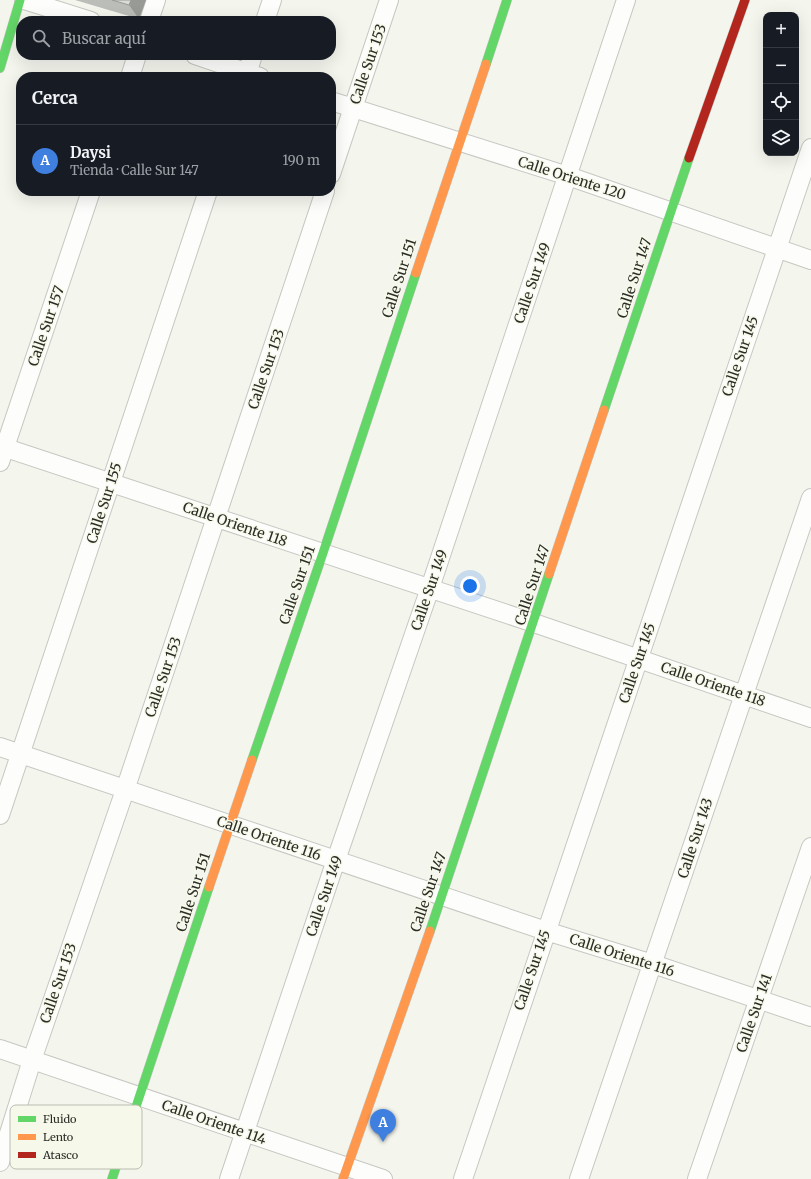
<!DOCTYPE html>
<html lang="es">
<meta charset="utf-8">
<style>
:root{--surface:#171b24;--page:#242831;--text:#f1f3f6;--muted:#9ea1a6;--line:#363941;--accent:#d93025}
body{margin:0;font-family:Merriweather,serif;background:var(--page);color:var(--text)}
.controls{position:absolute;right:12px;top:12px;display:grid;overflow:hidden;border-radius:8px;box-shadow:0 4px 16px #0002}
.controls button{width:36px;height:36px;display:grid;place-items:center;padding:0;border:0;border-bottom:1px solid var(--line);background:var(--surface);color:var(--text);font:20px sans-serif}
.you{position:absolute;left:470px;top:586px;width:14px;height:14px;margin:-10px;border:3px solid #fff;border-radius:50%;background:#1a73e8;box-shadow:0 0 0 6px #1a73e833}
.badge{display:grid;place-items:center;width:26px;height:26px;border-radius:50%;background:var(--accent);color:#fff;font-size:13px;font-weight:700}
.pin{position:absolute;translate:-50% -33px;filter:drop-shadow(0 1px 2px #0008)}
.pin::after{content:'';position:absolute;top:21px;width:14px;height:12px;background:inherit;clip-path:polygon(0 0,100% 0,50% 100%)}
.list{margin:0;padding:0;list-style:none}
h2{display:flex;justify-content:space-between;align-items:center;height:52px;margin:0;padding:0 16px;font-size:17px}
h2 small{font-size:13px;font-weight:400;color:var(--muted)}
.list li{display:grid;grid-template-columns:26px 1fr auto;gap:12px;align-items:center;box-sizing:border-box;height:72px;padding:0 16px;border-top:1px solid var(--line)}
.list b{display:block;font-size:15px;white-space:nowrap}
.list p{margin:0;font-size:13px;white-space:nowrap;color:var(--muted)}
.list em{font-size:13px;font-style:normal;color:var(--muted)}
.icon{flex:none;width:22px;height:22px;fill:none;stroke:currentColor;stroke-width:2;stroke-linecap:round;stroke-linejoin:round}
.map{position:relative;flex:none;width:811px;height:1179px;overflow:hidden}
.search{position:absolute;background:var(--surface);box-shadow:0 4px 16px #0002;left:16px;top:16px;width:320px;height:44px;display:flex;align-items:center;gap:10px;box-sizing:border-box;padding:0 14px;border-radius:16px;color:var(--muted);font-size:15px}
.panel{position:absolute;background:var(--surface);box-shadow:0 4px 16px #0002;left:16px;top:72px;width:320px;height:124px;border-radius:16px}
.map>svg:first-child{display:block}
.lines{fill:none;stroke-linecap:round;stroke-linejoin:round}
.street-casing{stroke:#c6c7c1;stroke-width:20}
.fast-casing{stroke:#c6c7c1;stroke-width:10}
.slow-casing{stroke:#c6c7c1;stroke-width:10}
.jam-casing{stroke:#c6c7c1;stroke-width:10}
.street{stroke:#fdfefc;stroke-width:18}
.fast{stroke:#63d668;stroke-width:9}
.slow{stroke:#ff974d;stroke-width:9}
.jam{stroke:#b3261e;stroke-width:9}
.wall{fill:#bbbdb8}
.shaded-wall{fill:#989a96}
.building{fill:#d9dcd6;stroke:#989a96}
.labels{text-anchor:middle;stroke-width:3;stroke-linejoin:round;paint-order:stroke}
.street-label{font-size:14px;fill:#2c2d27;stroke:#f6f9ea}
.key{fill:#f6f9ea;stroke:#b9bcb0;stroke-width:1}
.key-label{font-size:11px;fill:#2c2d27}
</style>
<div class="map">
<svg width="811" height="1179" viewBox="0 0 811 1179">
<rect width="100%" height="100%" fill="#f4f6ee"/>
<g class="lines">
<g class="street-casing">
<path id="street" d="M24,0L91,21
M149,21L156,0
M265,21L272,0
M195,55L260,77
M130,77L137,55
M246,77L253,55
M331,101L568,176L811,260
M331,174L389,0
M0,446L534,623L811,718
M0,462L91,191
M0,747L546,931L653,964L811,1017
M0,815L208,191
M0,1049L383,1179
M0,1162L32,1060L125,790L325,191
M229,1179L336,860L430,588L626,0
M463,1179L811,148
M579,1179L811,498
M697,1179L811,847"/>
</g>
<g class="fast-casing">
<path id="fast" d="M486,64L507,0
M0,68L20,0
M604,410L689,158
M252,760L323,553L416,273
M430,931L549,574
M112,1179L209,887"/>
</g>
<g class="slow-casing">
<path id="slow" d="M416,273L486,64
M549,574L604,410
M209,887L252,760
M343,1179L430,931"/>
</g>
<g class="jam-casing">
<path id="jam" d="M689,158L745,0"/>
</g>
<use href="#street" class="street"/>
<use href="#fast" class="fast"/>
<use href="#slow" class="slow"/>
<use href="#jam" class="jam"/>
</g>
<path class="wall" d="M75,0H146L139,19Z"/>
<path class="shaded-wall" d="M131,0H146L139,19L129,5Z"/>
<path class="building" d="M112,0H131L129,5Z"/>
<g class="labels">
<g class="street-label">
<text transform="translate(368 64) rotate(-71)" y="5">Calle Sur 153</text>
<text transform="translate(572 178) rotate(18)" y="5">Calle Oriente 120</text>
<text transform="translate(399 278) rotate(-72)" y="5">Calle Sur 151</text>
<text transform="translate(634 278) rotate(-72)" y="5">Calle Sur 147</text>
<text transform="translate(532 283) rotate(-71)" y="5">Calle Sur 149</text>
<text transform="translate(46 326) rotate(-71)" y="5">Calle Sur 157</text>
<text transform="translate(740 356) rotate(-71)" y="5">Calle Sur 145</text>
<text transform="translate(266 369) rotate(-71)" y="5">Calle Sur 153</text>
<text transform="translate(104 503) rotate(-72)" y="5">Calle Sur 155</text>
<text transform="translate(235 524) rotate(19)" y="5">Calle Oriente 118</text>
<text transform="translate(297 585) rotate(-71)" y="5">Calle Sur 151</text>
<text transform="translate(532 585) rotate(-72)" y="5">Calle Sur 147</text>
<text transform="translate(429 590) rotate(-71)" y="5">Calle Sur 149</text>
<text transform="translate(637 663) rotate(-71)" y="5">Calle Sur 145</text>
<text transform="translate(163 677) rotate(-71)" y="5">Calle Sur 153</text>
<text transform="translate(713 684) rotate(19)" y="5">Calle Oriente 118</text>
<text transform="translate(269 838) rotate(19)" y="5">Calle Oriente 116</text>
<text transform="translate(695 838) rotate(-72)" y="5">Calle Sur 143</text>
<text transform="translate(193 892) rotate(-72)" y="5">Calle Sur 151</text>
<text transform="translate(428 892) rotate(-71)" y="5">Calle Sur 147</text>
<text transform="translate(324 896) rotate(-71)" y="5">Calle Sur 149</text>
<text transform="translate(622 955) rotate(18)" y="5">Calle Oriente 116</text>
<text transform="translate(532 970) rotate(-71)" y="5">Calle Sur 145</text>
<text transform="translate(58 983) rotate(-71)" y="5">Calle Sur 153</text>
<text transform="translate(754 1013) rotate(-71)" y="5">Calle Sur 141</text>
<text transform="translate(214 1122) rotate(19)" y="5">Calle Oriente 114</text>
</g>
</g>
<rect x="10" y="1105" width="132" height="64" rx="6" class="key"/>
<rect x="18" y="1116" width="18" height="6" fill="#63d668"/>
<rect x="18" y="1134" width="18" height="6" fill="#ff974d"/>
<rect x="18" y="1152" width="18" height="6" fill="#b3261e"/>
<g class="key-label">
<text x="43" y="1123">Fluido</text>
<text x="43" y="1141">Lento</text>
<text x="43" y="1159">Atasco</text>
</g>
</svg>
<div class="controls">
<button>+</button>
<button>−</button>
<button><svg class="icon" aria-label="locate" viewBox="0 0 24 24"><circle cx="12" cy="12" r="6"/><path d="M12 2v4M12 18v4M2 12h4M18 12h4"/></svg></button>
<button><svg class="icon" aria-label="layers" viewBox="0 0 24 24"><path d="M12 4l9 5-9 5-9-5zM3 14l9 5 9-5"/></svg></button>
</div>
<div class="you"></div>
<div class="pin badge" style="left:383px;top:1142px;background:#3f7fe0">A</div>
<div class="search"><svg class="icon" aria-label="search" viewBox="0 0 24 24"><circle cx="10" cy="10" r="6"/><path d="M15 15l6 6"/></svg>Buscar aquí</div>
<section class="panel">
<h2>Cerca<small></small></h2>
<ul class="list">
<li><span class="badge" style="background:#3f7fe0">A</span><div><b>Daysi</b><p>Tienda · Calle Sur 147</p></div><em>190 m</em></li>
</ul>
</section>
</div>
